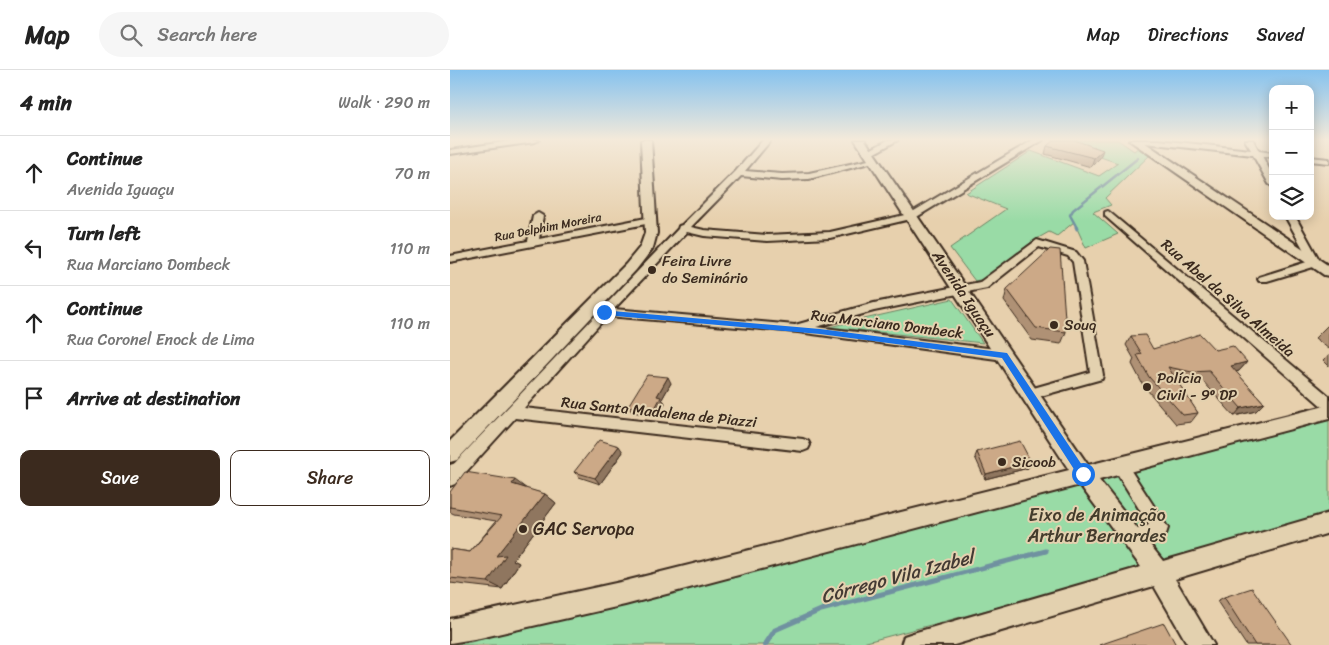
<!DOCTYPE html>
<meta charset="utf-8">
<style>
:root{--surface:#fff;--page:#f6f6f6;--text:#222;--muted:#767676;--line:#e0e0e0;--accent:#3b2a1e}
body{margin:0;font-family:Sriracha,sans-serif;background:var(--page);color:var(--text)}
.controls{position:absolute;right:15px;top:15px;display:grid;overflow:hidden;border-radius:10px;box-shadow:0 2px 12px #0003}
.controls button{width:45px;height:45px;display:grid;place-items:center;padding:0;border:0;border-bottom:1px solid var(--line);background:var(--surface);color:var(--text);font:25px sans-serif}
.stop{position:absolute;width:15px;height:15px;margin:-11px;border:4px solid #1a73e8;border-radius:50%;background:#fff}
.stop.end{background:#1a73e8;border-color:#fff;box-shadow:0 1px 5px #0008}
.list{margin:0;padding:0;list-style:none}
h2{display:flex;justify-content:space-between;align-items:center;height:65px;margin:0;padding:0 20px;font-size:21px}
h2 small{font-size:16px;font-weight:400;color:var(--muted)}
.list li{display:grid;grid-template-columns:32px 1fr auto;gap:15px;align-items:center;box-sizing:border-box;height:75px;padding:0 20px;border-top:1px solid var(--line)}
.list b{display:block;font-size:19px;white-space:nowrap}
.list p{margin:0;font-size:16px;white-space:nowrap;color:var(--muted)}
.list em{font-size:16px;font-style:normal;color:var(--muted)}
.actions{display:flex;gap:10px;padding:15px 20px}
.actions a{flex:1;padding:11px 0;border:1px solid var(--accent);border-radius:10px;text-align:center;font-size:18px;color:var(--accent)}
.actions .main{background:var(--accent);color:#fff}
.icon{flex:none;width:28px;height:28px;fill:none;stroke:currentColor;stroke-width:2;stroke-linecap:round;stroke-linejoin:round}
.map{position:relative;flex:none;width:879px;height:575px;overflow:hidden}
header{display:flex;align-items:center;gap:30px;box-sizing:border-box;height:70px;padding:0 25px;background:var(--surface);border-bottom:1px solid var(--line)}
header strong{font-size:24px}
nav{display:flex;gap:28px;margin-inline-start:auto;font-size:18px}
.search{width:350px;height:45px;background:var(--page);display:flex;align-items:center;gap:12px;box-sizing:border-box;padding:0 18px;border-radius:28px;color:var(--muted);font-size:19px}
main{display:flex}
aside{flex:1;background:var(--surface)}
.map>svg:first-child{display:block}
.green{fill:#99dba6;stroke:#6a8262}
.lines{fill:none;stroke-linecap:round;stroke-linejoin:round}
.stream-far2{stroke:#7091a0;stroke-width:2.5}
.stream-far1{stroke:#7091a0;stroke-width:3}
.stream{stroke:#7091a0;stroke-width:5}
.minor-casing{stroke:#3b2a1e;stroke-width:4}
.major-casing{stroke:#3b2a1e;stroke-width:4}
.minor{fill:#e3d1af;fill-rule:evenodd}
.major{fill:#e3d1af;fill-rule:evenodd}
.wall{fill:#af9174;stroke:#3b2a1e}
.shaded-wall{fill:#8f765e;stroke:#3b2a1e}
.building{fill:#cca987;stroke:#3b2a1e}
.route{fill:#1a73e8}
.poi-dot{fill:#3b2a1e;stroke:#e3d1af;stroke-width:2}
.labels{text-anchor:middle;stroke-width:4;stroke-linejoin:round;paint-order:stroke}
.far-street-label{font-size:12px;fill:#3b2a1e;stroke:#e3d1af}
.poi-label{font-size:15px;fill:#3b2a1e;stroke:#e3d1af;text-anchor:start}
.street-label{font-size:15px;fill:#3b2a1e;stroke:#e3d1af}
.near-park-label{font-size:18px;fill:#443c2c;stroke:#e3d1af}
.near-poi-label{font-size:18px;fill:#3b2a1e;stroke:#e3d1af;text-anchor:start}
.near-water-label{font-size:19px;font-style:italic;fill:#443b34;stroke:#e3d1af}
</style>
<header>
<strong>Map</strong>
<div class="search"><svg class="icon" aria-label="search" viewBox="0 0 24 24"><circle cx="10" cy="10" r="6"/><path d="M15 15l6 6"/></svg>Search here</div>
<nav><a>Map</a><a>Directions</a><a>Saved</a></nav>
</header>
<main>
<aside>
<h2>4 min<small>Walk · 290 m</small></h2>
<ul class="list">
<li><svg class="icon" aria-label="ahead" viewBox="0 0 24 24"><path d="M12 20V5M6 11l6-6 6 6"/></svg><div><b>Continue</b><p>Avenida Iguaçu</p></div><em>70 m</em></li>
<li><svg class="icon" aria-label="left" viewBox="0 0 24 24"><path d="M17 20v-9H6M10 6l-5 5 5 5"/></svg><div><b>Turn left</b><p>Rua Marciano Dombeck</p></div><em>110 m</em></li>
<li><svg class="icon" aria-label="ahead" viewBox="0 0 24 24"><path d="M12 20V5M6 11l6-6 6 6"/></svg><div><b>Continue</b><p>Rua Coronel Enock de Lima</p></div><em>110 m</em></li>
<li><svg class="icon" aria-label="arrive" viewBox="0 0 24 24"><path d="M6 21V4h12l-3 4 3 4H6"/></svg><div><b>Arrive at destination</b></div></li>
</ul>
<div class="actions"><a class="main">Save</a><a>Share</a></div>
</aside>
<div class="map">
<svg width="879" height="575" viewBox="0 0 879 575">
<rect width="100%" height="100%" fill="#e7d0ad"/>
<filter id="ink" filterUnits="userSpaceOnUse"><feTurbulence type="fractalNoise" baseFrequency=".02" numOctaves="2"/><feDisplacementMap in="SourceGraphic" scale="10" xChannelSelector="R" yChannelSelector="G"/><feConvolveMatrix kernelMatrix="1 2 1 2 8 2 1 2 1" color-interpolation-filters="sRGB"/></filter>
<g filter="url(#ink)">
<path class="green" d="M601,70H668L684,81L690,76L701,84L655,128L661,135L643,142L668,164L636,178L624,152L607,166L599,162L583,171L534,209L525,211L500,178L556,139L516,123L581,81L649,106L668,93Z
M502,229L533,273L379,257Z
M879,347V445L662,507L405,575H1L21,572L633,404Z"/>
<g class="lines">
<path class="stream-far2" d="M627,158L620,145L623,140L688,88"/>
<path class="stream-far1" d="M626,157L627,159"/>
<path class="stream" d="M315,575L325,560L371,540L596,481"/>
<g class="minor-casing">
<path id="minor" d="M67,70H89L85,72L0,84V80Z
M313,70H321L295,101L332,104L359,103L423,89L427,91L359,109L332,110L291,106L241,157L254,160L317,165L380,162L459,144L583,70H593L465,148L380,168L317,171L254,166L237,162L164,239L345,255L424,233L530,212L587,170L626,182L633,191L653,305L652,309L580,329L575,328L573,324L575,320L580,319L640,302L623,192L618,186L589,177L537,218L424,241L366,257L554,280L558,282L560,285L558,288L554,290L348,262L157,246L74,338L353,369L358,371L360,375L358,379L353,381L65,348L5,414L0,416V398L228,159L229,156L232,155L286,101Z
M438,70H448L421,85L414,83Z
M682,70H709L801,80L795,70H803L809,81L823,83V87L812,86L823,106V117L819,114L803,85L686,72Z
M860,87L879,89V93L860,91Z
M658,141L879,326V340L874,338L655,146V142Z
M88,143L93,146L89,169L201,147L206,150L201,153L0,192V186L78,171L83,146Z
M835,146H845L871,193L870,195L817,211H809L808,209L809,207L860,191Z
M669,388L674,390L718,458L716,464L683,477L677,475L675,469L677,463L699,455L662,395L664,390Z"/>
</g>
<g class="major-casing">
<path id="major" d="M191,70H201L207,163L203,178L186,200L7,390L0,392V371L176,194L190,177L195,163Z
M405,70H415L638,395L879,335V349L649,410L713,491L879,443V463L725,509L764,575H738L704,516L504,575H451L454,566L463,563L691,497L630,415L175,535L30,568L0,573V549L175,511L619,400Z
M679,70H691L879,196V206L874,205Z
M6,393L13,396L16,402L13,408L0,414V395Z"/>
</g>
<use href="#minor" class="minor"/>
<use href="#major" class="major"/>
</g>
<path class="wall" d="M597,76L650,88L641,97L595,84Z
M557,219L616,262L611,274L582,270L554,231Z
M877,256H879V279L865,268Z
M681,266L703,279L765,280L797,292L789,301L786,302L814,333L806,341L784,346L752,310H735L725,309L748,343L741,352L726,354L693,315L682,294L684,289L676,275Z
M879,284V296L873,290Z
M221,313L212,329L215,333L208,346L182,342L178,336Z
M173,382L150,414L129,407L124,402Z
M527,382L581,392L578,398L535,409L525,387Z
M76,419L95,424L106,433L63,490L69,493L52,519L0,513V479L20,482L46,451L4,444L0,442V422Z
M774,527L842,575H796L767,531Z"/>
<path class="shaded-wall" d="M653,80L650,88L641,97L644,88Z
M797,292L789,301L773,305L781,296Z
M218,307L221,313L212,329L215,333L208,346L204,340L207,326Z
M814,333L806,341L784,346L791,338Z
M169,376L173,382L150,414L145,408Z
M581,392L578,398L535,409L536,404Z
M65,410L77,419L62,414Z
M95,424L106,433L63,490L69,493L52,519L38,512L46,486Z"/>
<path class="building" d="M604,70H624L653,80L644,88L597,76Z
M600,179L610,180L616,262L586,258L557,219Z
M750,264L765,280L783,276L797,292L781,296L814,333L791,338L759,301L742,302L718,297L748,343L733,345L699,307L687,285L692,284L681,266L695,265L703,279Z
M197,305L218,307L207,326L211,327L204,340L178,336Z
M149,370L169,376L145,408L124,402Z
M570,371L581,392L536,404L527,382Z
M15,402L65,410L62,414L95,424L46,486L56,485L38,512L0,508V479L20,482L52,446L0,437V422Z
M802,518L842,575H805L774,527Z
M714,553L726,575H649Z"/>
</g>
<linearGradient id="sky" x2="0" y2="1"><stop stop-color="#86c2ee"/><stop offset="0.46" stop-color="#f4eada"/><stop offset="1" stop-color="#f4eada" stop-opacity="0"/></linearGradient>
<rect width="879" height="151" fill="url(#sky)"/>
<path class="route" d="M151,240L370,259L557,283L638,404L633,409L629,407L552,288L370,264L154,245L151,244Z"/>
<g class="poi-dot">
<circle cx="202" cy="200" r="5"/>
<circle cx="604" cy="255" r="5"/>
<circle cx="697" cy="317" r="5"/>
<circle cx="552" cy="392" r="5"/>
<circle cx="73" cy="459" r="5"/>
</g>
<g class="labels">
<g class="far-street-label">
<text transform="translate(98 157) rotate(-11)" y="4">Rua Delphim Moreira</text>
</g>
<g class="poi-label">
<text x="212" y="196">Feira Livre<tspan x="212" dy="17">do Seminário</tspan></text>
<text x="614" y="260">Souq</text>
<text x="707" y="313">Polícia<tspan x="707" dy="17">Civil - 9º DP</tspan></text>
<text x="562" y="397">Sicoob</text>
</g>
<g class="street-label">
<text transform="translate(514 224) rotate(56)" y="5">Avenida Iguaçu</text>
<text transform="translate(778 228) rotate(41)" y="5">Rua Abel da Silva Almeida</text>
<text transform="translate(437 254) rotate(7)" y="5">Rua Marciano Dombeck</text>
<text transform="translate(209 342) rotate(6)" y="5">Rua Santa Madalena de Piazzi</text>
</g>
<g class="near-park-label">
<text x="647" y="451">Eixo de Animação<tspan x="647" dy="21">Arthur Bernardes</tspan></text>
</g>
<g class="near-poi-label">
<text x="83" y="465">GAC Servopa</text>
</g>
<g class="near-water-label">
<text transform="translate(447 506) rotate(-15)" y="7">Córrego Vila Izabel</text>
</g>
</g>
</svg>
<div class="controls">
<button>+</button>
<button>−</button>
<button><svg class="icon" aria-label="layers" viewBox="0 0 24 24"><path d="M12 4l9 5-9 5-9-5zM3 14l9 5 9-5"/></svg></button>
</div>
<div class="stop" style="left:633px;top:404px"></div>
<div class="stop end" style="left:154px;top:242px"></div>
</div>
</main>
